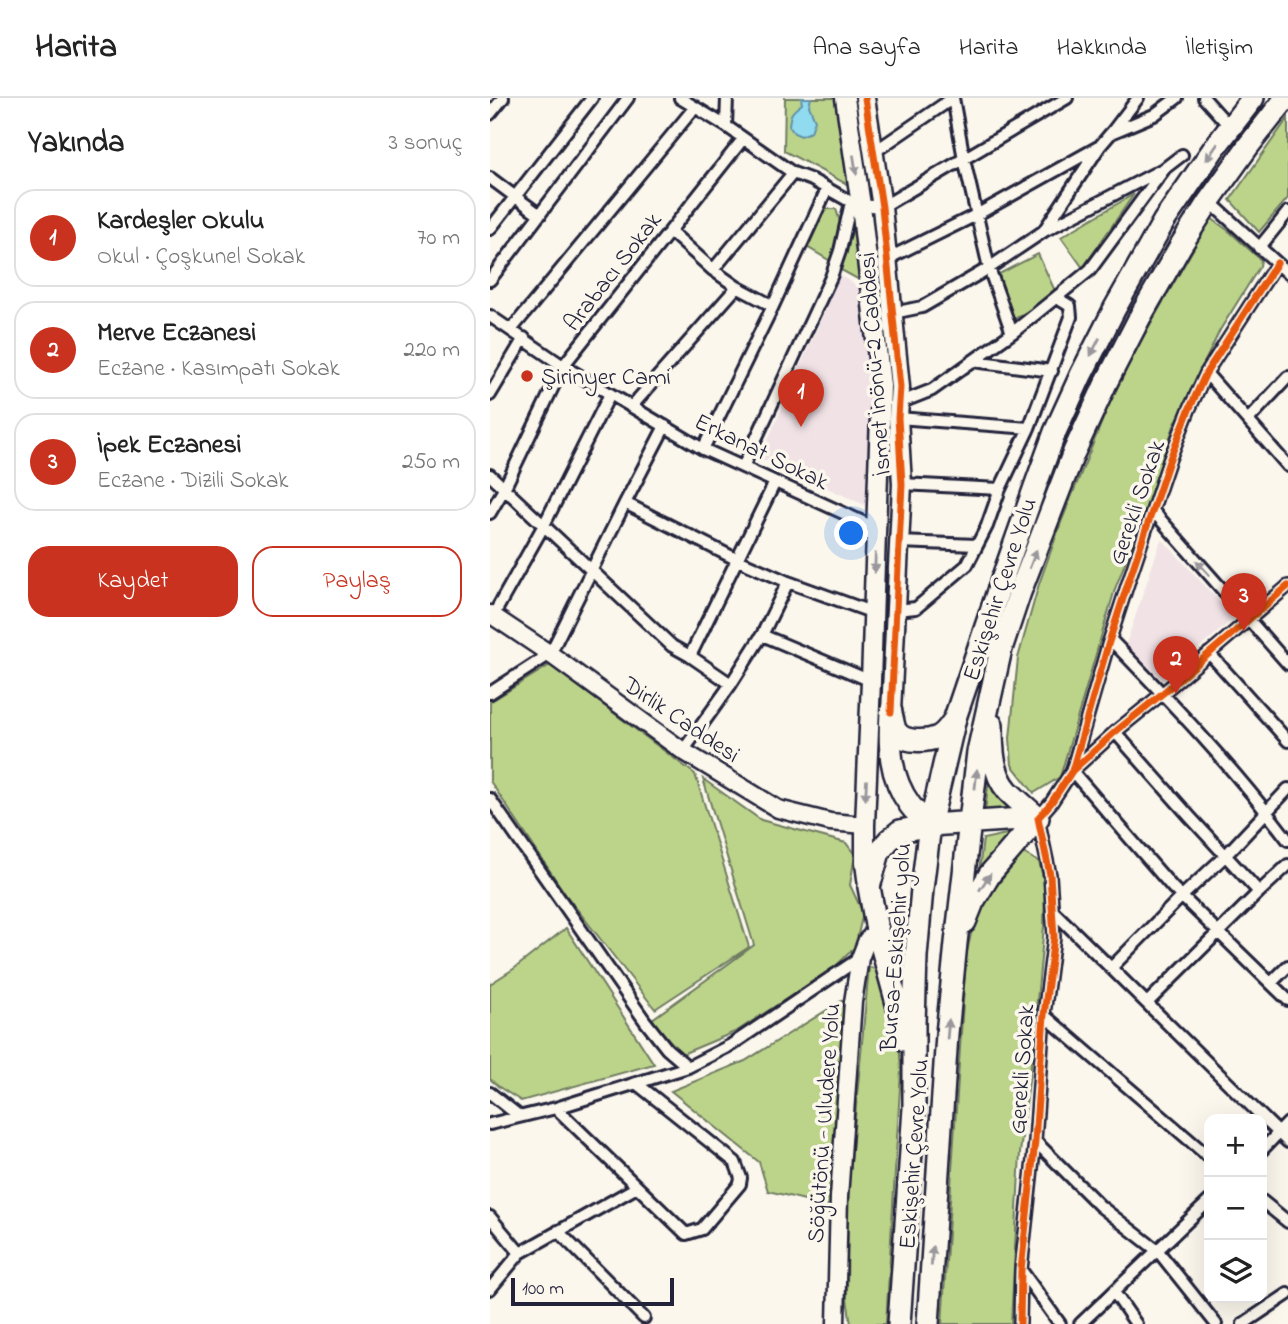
<!DOCTYPE html>
<html lang="tr">
<meta charset="utf-8">
<style>
:root{--surface:#fff;--page:#f2f2f2;--text:#222;--muted:#767676;--line:#e0e0e0;--accent:#c8321e}
body{margin:0;font-family:"Indie Flower",sans-serif;background:var(--page);color:var(--text)}
.controls{position:absolute;right:21px;bottom:21px;display:grid;overflow:hidden;border-radius:14px;box-shadow:0 7px 28px #0002}
.controls button{width:63px;height:63px;display:grid;place-items:center;padding:0;border:0;border-bottom:2px solid var(--line);background:var(--surface);color:var(--text);font:35px sans-serif}
.scale{position:absolute;left:21px;bottom:18px;width:163px;box-sizing:border-box;padding-left:7px;border:4px solid #22223b;border-top:0;font-size:19px;line-height:24px;white-space:nowrap;color:#22223b;-webkit-text-stroke:5px #fbf7ec;paint-order:stroke}
.you{position:absolute;left:362px;top:436px;width:24px;height:24px;margin:-18px;border:5px solid #fff;border-radius:50%;background:#1a73e8;box-shadow:0 0 0 10px #1a73e833}
.badge{display:grid;place-items:center;width:46px;height:46px;border-radius:50%;background:var(--accent);color:#fff;font-size:23px;font-weight:700}
.pin{position:absolute;translate:-50% -58px;filter:drop-shadow(0 2px 4px #0008)}
.pin::after{content:'';position:absolute;top:37px;width:24px;height:21px;background:inherit;clip-path:polygon(0 0,100% 0,50% 100%)}
.list{margin:0;padding:0;list-style:none}
h2{display:flex;justify-content:space-between;align-items:center;height:91px;margin:0;padding:0 28px;font-size:30px}
h2 small{font-size:23px;font-weight:400;color:var(--muted)}
.list li{display:grid;grid-template-columns:46px 1fr auto;gap:21px;align-items:center;box-sizing:border-box;height:98px;margin:0 14px 14px;padding:0 14px;border:2px solid var(--line);border-radius:21px}
.list b{display:block;font-size:26px;white-space:nowrap}
.list p{margin:0;font-size:23px;white-space:nowrap;color:var(--muted)}
.list em{font-size:23px;font-style:normal;color:var(--muted)}
.actions{display:flex;gap:14px;padding:21px 28px}
.actions a{flex:1;padding:16px 0;border:2px solid var(--accent);border-radius:21px;text-align:center;font-size:24px;color:var(--accent)}
.actions .main{background:var(--accent);color:#fff}
.icon{flex:none;width:38px;height:38px;fill:none;stroke:currentColor;stroke-width:2;stroke-linecap:round;stroke-linejoin:round}
.map{position:relative;flex:none;width:798px;height:1226px;overflow:hidden}
header{display:flex;align-items:center;gap:42px;box-sizing:border-box;height:98px;padding:0 35px;background:var(--surface);border-bottom:2px solid var(--line)}
header strong{font-size:33px}
nav{display:flex;gap:38px;margin-inline-start:auto;font-size:24px}
main{display:flex}
aside{flex:1;background:var(--surface)}
.map>svg:first-child{display:block}
.built{fill:#f1e2e6}
.green{fill:#bcd48a;stroke:#6f7b62;stroke-width:2}
.water{fill:#90dbf0;stroke:#6491a8;stroke-width:2}
.lines{fill:none;stroke-linecap:round;stroke-linejoin:round}
.street-casing{stroke:#22223b;stroke-width:16}
.secondary-casing{stroke:#22223b;stroke-width:21}
.primary-casing{stroke:#22223b;stroke-width:23}
.highway-casing{stroke:#22223b;stroke-width:26}
.street{stroke:#fbf7ec;stroke-width:10}
.secondary{stroke:#fbf7ec;stroke-width:16}
.primary{stroke:#fbf7ec;stroke-width:18}
.highway{stroke:#fbf7ec;stroke-width:21}
.cycleway-casing{stroke:#fbf7ec;stroke-width:11}
.cycleway{stroke:#e8590c;stroke-width:7}
.oneway{fill:#99979c}
.poi-dot{fill:#c8321e;stroke:#fbf7ec;stroke-width:2.5}
.labels{text-anchor:middle;stroke-width:7;stroke-linejoin:round;paint-order:stroke}
.street-label{font-size:24px;fill:#22223b;stroke:#fbf7ec}
.poi-label{font-size:24px;fill:#22223b;stroke:#fbf7ec;text-anchor:start}
</style>
<header>
<strong>Harita</strong>
<nav><a>Ana sayfa</a><a>Harita</a><a>Hakkında</a><a>İletişim</a></nav>
</header>
<main>
<aside>
<h2>Yakında<small>3 sonuç</small></h2>
<ul class="list">
<li><span class="badge">1</span><div><b>Kardeşler Okulu</b><p>Okul · Çoşkunel Sokak</p></div><em>70 m</em></li>
<li><span class="badge">2</span><div><b>Merve Eczanesi</b><p>Eczane · Kasımpatı Sokak</p></div><em>220 m</em></li>
<li><span class="badge">3</span><div><b>İpek Eczanesi</b><p>Eczane · Dizili Sokak</p></div><em>250 m</em></li>
</ul>
<div class="actions"><a class="main">Kaydet</a><a>Paylaş</a></div>
</aside>
<div class="map">
<svg width="798" height="1226" viewBox="0 0 798 1226">
<rect width="100%" height="100%" fill="#fbf7ec"/>
<filter id="ink" filterUnits="userSpaceOnUse"><feTurbulence type="fractalNoise" baseFrequency=".0143" numOctaves="2"/><feDisplacementMap in="SourceGraphic" scale="14" xChannelSelector="R" yChannelSelector="G"/><feConvolveMatrix kernelMatrix="1 2 1 2 8 2 1 2 1" color-interpolation-filters="sRGB"/></filter>
<g filter="url(#ink)">
<path class="built" d="M350,178L376,192L380,268L377,408L270,360Z
M671,442L674,443L744,520L672,582L636,546Z"/>
<path class="green" d="M295,0H348L362,89L294,53Z
M798,20V100L769,134L740,102Z
M644,96L593,170L571,139Z
M333,111H346L351,127L342,164L317,149Z
M364,118L373,184L351,172L361,121Z
M721,120L740,134L771,162L770,168L730,232L684,328L657,407L625,491L570,679L544,695L522,667L520,640L528,560L549,486L572,422L617,311L642,258Z
M548,156L566,195L523,222L507,177Z
M60,567L205,676L259,849L165,911L76,797L0,683V604Z
M500,671H502L512,702L525,718L494,723Z
M213,681L271,722L356,745L365,757L360,787L373,815L365,849L344,870L247,933L192,956L161,922L264,847Z
M530,733L487,788L493,741Z
M533,755L549,764L555,787L554,828L541,967L530,1055L521,1226H452L476,858L486,814Z
M76,830L164,966L31,1003L9,989L0,981V886L25,870Z
M379,869L386,871L409,942L411,973L396,1226H361L357,1201L358,1095Z
M358,899L343,1109L278,1093L269,1064L181,993L255,963Z"/>
<path class="water" d="M311,0H321L319,8L325,22L321,34L311,38L304,35L299,28C300,16 301,14 312,6Z"/>
<g class="lines">
<g class="street-casing">
<path id="street" d="M190,0L236,28L303,75L322,82L361,104L371,107L392,109L577,0
M463,0L474,61L499,170L522,235
M714,0L740,29
M0,16L13,0
M236,28L237,0
M622,34L648,0
M384,54L463,0
M0,80L50,117
M719,103L798,175
M0,131L102,0
M555,131L610,48L621,35L664,17L687,0
M180,133L223,172L247,189L283,208
M769,150L798,114
M397,161L488,116L610,48
M223,172L303,75
M0,182L138,0
M403,215L432,209L499,170L554,133L673,71
M0,218L73,268L213,351L386,430
M21,232L205,9
M483,263L562,273
M716,275L798,368
M0,297L34,240
M409,305L442,292L522,235L600,172L675,70L692,57
M141,309L247,189
M408,320L539,330
M758,322L798,279
M213,351L283,208L337,91
M253,369L341,179L350,153L361,104
M0,377L182,548L200,558L241,586
M412,386L510,391
M135,405L248,462L298,484L384,515
M663,413L798,566
M0,415L14,391L73,268L253,41
M409,444L487,447
M406,512L426,510L477,467L497,428L510,391L539,330L581,219L580,208L567,200
M3,518L54,427L120,296
M272,537L381,583
M620,541C682,605 744,670 798,742
M719,555L798,643
M200,558L285,384
M0,595L60,556L135,405L175,328
M625,634L700,719L769,794
M193,653L241,586L272,537L298,484
M582,672L618,547L638,485L679,363L699,312L716,275L787,165
M582,673L683,790L798,902
M0,701L155,923L177,951L198,969
M563,813L798,1044
M622,869L691,799L736,757L798,691
M781,885L798,868
M657,905L769,794L798,767
M554,917L719,1059
M0,995L29,1018
M66,1010L196,1136L212,1131L250,1086L251,1080L245,1064L146,985
M0,1026L66,1010L198,969L241,947L370,860
M545,1043L610,1108L668,1153L726,1226
M772,1052L798,1025
M772,1103L798,1124
M0,1119L30,1155
M68,1133L154,1220
M531,1172L570,1226
M0,1191L30,1155L147,1089
M624,1194L646,1226
M530,1226L531,1172L545,1043L554,917L564,839L560,777L548,720L561,705L582,673L625,634L673,595L798,488
M590,1226L719,1103
M753,1226L798,1196"/>
</g>
<g class="secondary-casing">
<path id="secondary" d="M0,516L60,556L193,653L288,711L340,724L375,727
M346,1226L349,1099L363,904L370,860L377,842L387,832"/>
</g>
<g class="primary-casing">
<path id="primary" d="M355,0L371,107L391,288L381,583L375,727V765L378,788
M375,0L392,109L410,289L408,320L412,386L401,614"/>
</g>
<g class="highway-casing">
<path id="highway" d="M401,614C399,648 399,678 420,707C425,714 433,721 440,727
M401,616C403,621 403,628 406,633C413,645 437,644 448,639C456,635 459,629 464,622
M502,627C502,649 502,675 518,693C527,702 538,711 548,720
M475,824L483,804L500,776L548,720
M415,942L411,920L387,832L379,789L389,754L399,742L410,733L440,727L548,720
M409,1226L424,1010V926L426,858L432,791L440,727L465,620L508,493L546,386L565,334L591,277L625,210L674,123L725,49L763,0
M438,1226L457,936L466,845L488,654L511,551L530,494L584,354L616,285L650,219L691,147L719,103L759,47L796,0"/>
</g>
<use href="#street" class="street"/>
<use href="#secondary" class="secondary"/>
<use href="#primary" class="primary"/>
<use href="#highway" class="highway"/>
<g class="cycleway-casing">
<path id="cycleway" d="M375,0L392,109L410,289L408,320L412,386L401,614
M582,673L618,547L638,485L679,363L699,312L716,275L787,165
M530,1226L531,1172L545,1043L554,917L564,839L560,777L548,720L561,705L582,673L625,634L673,595L798,488"/>
</g>
<use href="#cycleway" class="cycleway"/>
</g>
<defs><path id="oneway-solid" d="M-6-.8H1V-3.2L6.5 0L1 3.2V.8H-6Z" transform="scale(1.75)"/></defs>
<g class="oneway">
<use href="#oneway-solid" transform="translate(722 54) rotate(125)"/>
<use href="#oneway-solid" transform="translate(365 67) rotate(81)"/>
<use href="#oneway-solid" transform="translate(605 249) rotate(117)"/>
<use href="#oneway-solid" transform="translate(543 461) rotate(-69)"/>
<use href="#oneway-solid" transform="translate(385 465) rotate(92)"/>
<use href="#oneway-solid" transform="translate(713 470) rotate(-132)"/>
<use href="#oneway-solid" transform="translate(486 681) rotate(-84)"/>
<use href="#oneway-solid" transform="translate(376 692) rotate(93)"/>
<use href="#oneway-solid" transform="translate(495 784) rotate(-56)"/>
<use href="#oneway-solid" transform="translate(458 931) rotate(-85)"/>
<use href="#oneway-solid" transform="translate(442 1158) rotate(-86)"/>
</g>
</g>
<circle class="poi-dot" cx="37" cy="278" r="7"/>
<g class="labels">
<g class="street-label">
<text transform="translate(122 173) rotate(-52)" y="8">Arabacı Sokak</text>
<text transform="translate(384 266) rotate(-94)" y="8">İsmet İnönü-2 Caddesi</text>
<text transform="translate(272 353) rotate(26)" y="8">Erkanat Sokak</text>
<text transform="translate(646 404) rotate(-71)" y="8">Gerekli Sokak</text>
<text transform="translate(509 491) rotate(-72)" y="8">Eskişehir Çevre Yolu</text>
<text transform="translate(192 621) rotate(34)" y="8">Dirlik Caddesi</text>
<text transform="translate(405 849) rotate(-86)" y="8">Bursa-Eskişehir yolu</text>
<text transform="translate(531 971) rotate(-86)" y="8">Gerekli Sokak</text>
<text transform="translate(333 1025) rotate(-86)" y="8">Söğütönü - Uludere Yolu</text>
<text transform="translate(423 1056) rotate(-86)" y="8">Eskişehir Çevre Yolu</text>
</g>
<g class="poi-label">
<text x="51" y="286">Şirinyer Cami</text>
</g>
</g>
</svg>
<div class="controls">
<button>+</button>
<button>−</button>
<button><svg class="icon" aria-label="layers" viewBox="0 0 24 24"><path d="M12 4l9 5-9 5-9-5zM3 14l9 5 9-5"/></svg></button>
</div>
<div class="scale">100 m</div>
<div class="you"></div>
<div class="pin badge" style="left:311px;top:329px">1</div>
<div class="pin badge" style="left:686px;top:596px">2</div>
<div class="pin badge" style="left:754px;top:533px">3</div>
</div>
</main>
